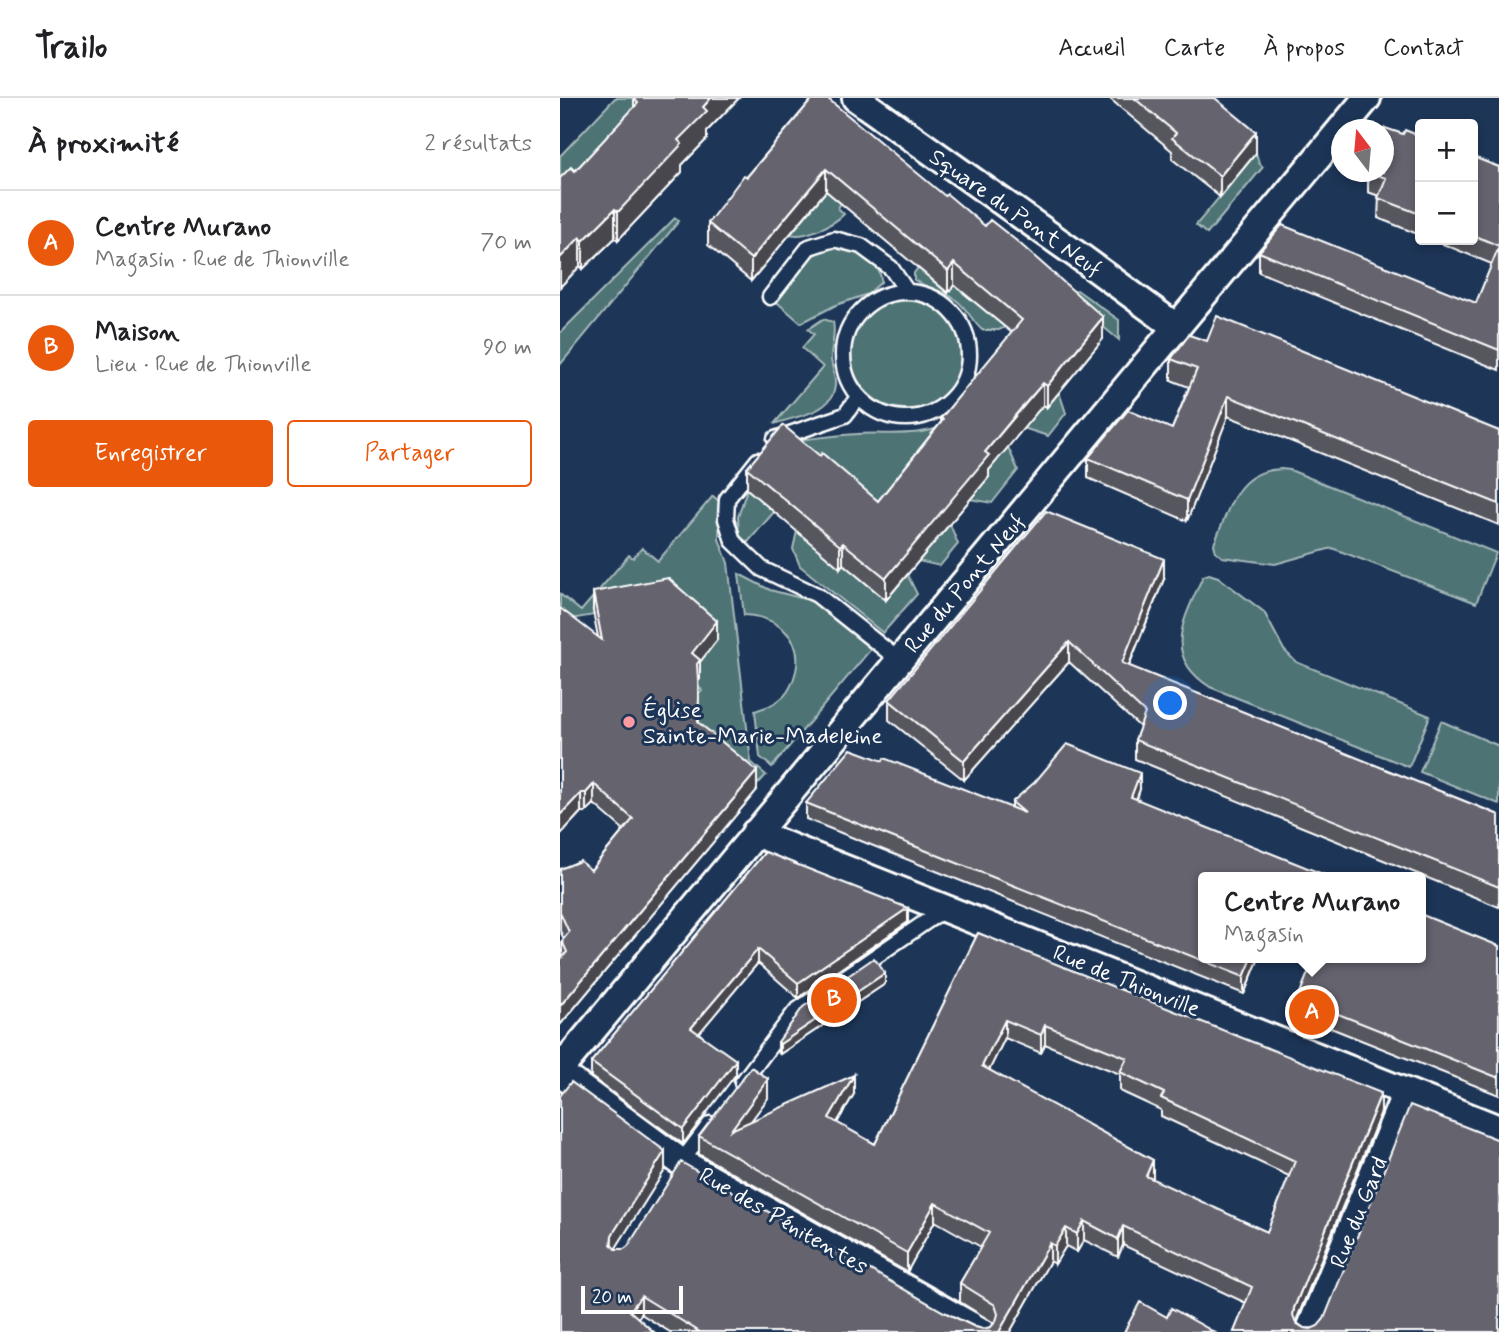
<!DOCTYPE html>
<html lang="fr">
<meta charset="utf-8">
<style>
:root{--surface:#fff;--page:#f2f2f2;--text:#202124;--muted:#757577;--line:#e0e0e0;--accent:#ea580c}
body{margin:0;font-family:Mynerve,sans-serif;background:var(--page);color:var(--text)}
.controls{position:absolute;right:21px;top:21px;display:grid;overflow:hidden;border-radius:7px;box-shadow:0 4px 10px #0003}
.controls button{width:63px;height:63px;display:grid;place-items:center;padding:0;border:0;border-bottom:2px solid var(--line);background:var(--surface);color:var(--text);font:35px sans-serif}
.compass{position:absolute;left:771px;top:21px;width:63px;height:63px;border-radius:50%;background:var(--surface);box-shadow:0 4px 10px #0003;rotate:344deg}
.scale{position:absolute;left:21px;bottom:18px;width:102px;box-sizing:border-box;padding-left:7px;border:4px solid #fff;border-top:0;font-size:19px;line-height:24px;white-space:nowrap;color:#fff;-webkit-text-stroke:5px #1d3557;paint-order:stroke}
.you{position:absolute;left:611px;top:606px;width:24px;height:24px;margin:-18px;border:5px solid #fff;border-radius:50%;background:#1a73e8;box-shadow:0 0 0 10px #1a73e833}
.badge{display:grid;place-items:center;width:46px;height:46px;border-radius:50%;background:var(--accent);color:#fff;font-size:23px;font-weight:700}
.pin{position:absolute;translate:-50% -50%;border:4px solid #fff;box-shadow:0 2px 7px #0006}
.popup{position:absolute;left:638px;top:774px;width:228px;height:91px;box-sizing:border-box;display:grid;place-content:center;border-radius:7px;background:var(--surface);filter:drop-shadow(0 2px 5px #0005);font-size:23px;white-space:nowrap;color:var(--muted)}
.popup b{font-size:26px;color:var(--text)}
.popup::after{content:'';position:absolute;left:50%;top:100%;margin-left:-14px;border:14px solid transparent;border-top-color:var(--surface)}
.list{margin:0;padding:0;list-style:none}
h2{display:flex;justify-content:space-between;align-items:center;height:91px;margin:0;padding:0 28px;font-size:30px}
h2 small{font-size:23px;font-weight:400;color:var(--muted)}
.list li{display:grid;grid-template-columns:46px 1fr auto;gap:21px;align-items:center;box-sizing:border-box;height:105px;padding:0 28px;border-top:2px solid var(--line)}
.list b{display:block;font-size:26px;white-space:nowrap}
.list p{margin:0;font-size:23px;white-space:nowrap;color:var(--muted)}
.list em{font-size:23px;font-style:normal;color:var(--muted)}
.actions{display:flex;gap:14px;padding:21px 28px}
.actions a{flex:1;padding:16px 0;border:2px solid var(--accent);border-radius:7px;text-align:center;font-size:24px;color:var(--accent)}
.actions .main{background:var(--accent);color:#fff}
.map{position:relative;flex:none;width:939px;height:1234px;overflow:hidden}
header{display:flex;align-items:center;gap:42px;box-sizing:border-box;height:98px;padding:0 35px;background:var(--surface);border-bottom:2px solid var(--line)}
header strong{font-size:33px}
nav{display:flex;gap:38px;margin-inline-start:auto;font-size:24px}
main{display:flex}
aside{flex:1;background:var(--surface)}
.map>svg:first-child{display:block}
.grass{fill:#4e7375;stroke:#a6b9ba;stroke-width:2}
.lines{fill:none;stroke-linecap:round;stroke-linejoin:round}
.service-casing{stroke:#fff;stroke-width:19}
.minor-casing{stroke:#fff;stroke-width:32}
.service{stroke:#1d3557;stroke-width:14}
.minor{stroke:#1d3557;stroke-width:26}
.wall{fill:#57565f;stroke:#fff;stroke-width:2;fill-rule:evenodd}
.shaded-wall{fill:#47464d;stroke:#fff;stroke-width:2}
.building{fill:#65646e;stroke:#fff;stroke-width:2;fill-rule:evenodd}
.poi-dot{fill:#ff9aa2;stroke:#1d3557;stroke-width:2.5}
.labels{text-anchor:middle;stroke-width:6;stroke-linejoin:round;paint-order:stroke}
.street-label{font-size:23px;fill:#fff;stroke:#1d3557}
.poi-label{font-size:23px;fill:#fff;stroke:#1d3557;text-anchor:start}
</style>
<header>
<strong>Trailo</strong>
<nav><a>Accueil</a><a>Carte</a><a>À propos</a><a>Contact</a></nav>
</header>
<main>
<aside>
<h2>À proximité<small>2 résultats</small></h2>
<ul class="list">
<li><span class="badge">A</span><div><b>Centre Murano</b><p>Magasin · Rue de Thionville</p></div><em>70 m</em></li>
<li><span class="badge">B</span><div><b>Maison</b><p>Lieu · Rue de Thionville</p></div><em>90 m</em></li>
</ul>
<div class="actions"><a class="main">Enregistrer</a><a>Partager</a></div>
</aside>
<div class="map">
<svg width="939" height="1234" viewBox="0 0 939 1234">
<rect width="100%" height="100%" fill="#1d3557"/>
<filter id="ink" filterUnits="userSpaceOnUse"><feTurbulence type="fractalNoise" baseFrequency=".0143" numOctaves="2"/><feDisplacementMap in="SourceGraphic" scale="14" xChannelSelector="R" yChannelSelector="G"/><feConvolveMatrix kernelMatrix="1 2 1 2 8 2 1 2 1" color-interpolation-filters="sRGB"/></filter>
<g filter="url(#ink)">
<path class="grass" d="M55,0H97L0,109V58Z
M696,55L699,65L703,69L647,136L636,127Z
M266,93L281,105L278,110L284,116C275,126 243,141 231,136Z
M115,120L119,123L0,267V235Z
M272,150C291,150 322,162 321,184L308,196L276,207L241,225L212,200C230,179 243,156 272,150Z
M358,170L387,195L394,187L445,229L439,232H422C412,223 407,210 396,202C383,192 367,190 354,182V175Z
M517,192L559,222V242L536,223L509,196Z
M291 255a56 56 0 1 1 112 0a56 56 0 1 1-112 0Z
M263,221L273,224C276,236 271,249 271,261C272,270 276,280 275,288C272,316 235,318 214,326L263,269L242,250L254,236L248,231Z
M499,294L506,315L488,338L463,330L483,307L486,309Z
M385,327L316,427L237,342C257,340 278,337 298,336C327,334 358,340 385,327Z
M448,349L458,372L432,405L410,401L428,379L425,376Z
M721,371L730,372L936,455L916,505L772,450L715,466L662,459L656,454L654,446C670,410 675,373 721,371Z
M187,391L214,414L188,444L179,440L178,419Z
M153,398L160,404L159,441L168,465L191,664L206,677L197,687L138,630L137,596L142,593L137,585L33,513L34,517L5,522L0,518V496L21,513L69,457L73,460L82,450L98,463Z
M390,426L398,446L380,468L358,463Z
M237,433L280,469L283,466L326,502L347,476L357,496L323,535L240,468L233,451Z
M179,476L210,492L252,503L311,551L212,669L200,659L195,613C206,609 216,606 224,598C231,591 234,581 236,573C244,538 214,518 184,517Z
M649,476L658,479L704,514L724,552L736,564L870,618L849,669L650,589C600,557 625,520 643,478Z
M881,623L939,648V706L860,674Z"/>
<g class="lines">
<g class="service-casing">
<path id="service" d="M283 257a63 63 0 1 1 126 0a63 63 0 1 1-126 0Z
M210,199L249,149L274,141L301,148L331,170L346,192
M215,341L285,317L298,299
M198,362L167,401L166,421L173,443L202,471L257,497L340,563
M182,985L236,913L386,810
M118,1068L150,1026"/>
</g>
<g class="minor-casing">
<path id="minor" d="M296,0L523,161L616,229
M195,735L939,1031
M0,971L807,0
M0,975L121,1064L422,1234
M749,1234L846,994"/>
</g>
<use href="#service" class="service"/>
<use href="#minor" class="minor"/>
</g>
<path class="wall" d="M179,0L147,33V41L122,67V74L58,142L55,140L23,171L20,168L0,189V80L15,73L74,10V1Z
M253,0L543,241L487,309L483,307L463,330L429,372V379L326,502L283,466L280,470L187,391V370L260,358L318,403L381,324V320L452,235L394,187L388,195L266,93L191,183L148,147V125Z
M549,0H655L696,55L660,99L612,61V53Z
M843,36L860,38V137L818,120L819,98L808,94V74Z
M913,59L939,69V272L699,174V154L916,205L932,166L873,142H913Z
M647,243L939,333V427L668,318L627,423L528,380V360L612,331L629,289L611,282V261Z
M604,481L569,568L939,717V809L575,661V642L580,629L509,564L404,682L329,622V602Z
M33,494L157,542L140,564V581L138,583L139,625L197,692L0,927V862L2,860V843L4,841L0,833V771L31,772L64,732L34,706L26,714H21L0,737L38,539L33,513Z
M580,691L577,701L643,779L699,860L684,896L246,721V705L452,710V704Z
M205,754L348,824L238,900L198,865L139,935L176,976L123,1046L31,979V964Z
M418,835L821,1014L736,1224L744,1230L939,1234H674L686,1205L563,1147L558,1159L524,1142L517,1154L506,1148L495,1166L490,1163L450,1234H110L81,1216L0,1234L105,1072L55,1151L384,1214L415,1229L423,1231L431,1229L434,1225L400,1204V1185L421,1149L375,1123L347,1174L139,1056V1038L208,1000L191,1023L294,996L277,1025L315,1046ZM445,940L481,955L485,946L560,976V993L601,1012V1018L729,1078L707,1134L592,1082L593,1080L429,972Z
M939,848V997L738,917V900Z
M325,886L220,956L218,955V944Z"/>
<path class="shaded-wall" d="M151,0H179L147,33V41L122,67V74L58,142V114L118,42L143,9Z
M696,34V55L660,99V78Z
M266,71V93L191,183V161Z
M55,111V140L23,171V143Z
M20,139V168L0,189V160Z
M394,165V187L388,195V173Z
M543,219V241L487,309V288Z
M483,285V307L429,372V379L326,502V480L425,354Z
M668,298V318L627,423V402Z
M283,445V466L280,470V448Z
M604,461V481L562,584V565Z
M157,523V542L140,564V581L137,585L132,555Z
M509,544V564L404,682V663Z
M197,673V692L0,927V908Z
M580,675V691L571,715V699Z
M34,686V706L26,714V695Z
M21,695V714L0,737V717Z
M348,810V824L238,900V885Z
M198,851V865L131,945V930Z
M692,860H699L684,896V879Z
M325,875V886L220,956V946Z
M445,922V940L422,987V968Z
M485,927V946L481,955V937Z
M176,962V976L123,1046V1031Z
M294,977V996L269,1038V1020Z
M208,981V1000L171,1050V1032Z
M821,995V1014L734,1228L733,1217L734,1210Z
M105,1053V1072L52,1156L51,1165L52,1137Z
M593,1062V1080L586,1097V1078Z
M375,1105V1123L347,1174V1155Z
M524,1123V1142L517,1154V1136Z
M563,1128V1147L558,1159V1141Z
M506,1130V1148L495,1166V1148Z
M490,1145V1163L450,1234H439Z
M81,1198V1216L70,1231V1213Z"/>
<path class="building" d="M75,0H151L143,9L147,13L118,42L122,46L58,114L55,111L23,143L20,139L0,160V80L11,69L15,73L78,5L74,1Z
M253,0H267L385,98L387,96L425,128L430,122L458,144L543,219L487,288L483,285L463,308L425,354L429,357L326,480L283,445L280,448L187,370L223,327L260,358L262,355L318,403L383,322L381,320L462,222L394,165L388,173L266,71L191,161L148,125L184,77L187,79Z
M574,0H655L696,34L660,78L612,40L616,35Z
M825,30L843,36L845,32L860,38V116L818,100L826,80L808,74H823V34Z
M913,59L939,69V148L913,137Z
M722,127L916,205L939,148V252L699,154Z
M657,218L939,333V406L668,298L627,402L528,360L568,312L612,331L637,271L611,261L629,237L647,243Z
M486,413L604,461L562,565L939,717V789L575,642L585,615L509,544L404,663L329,602Z
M108,480L157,523L132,555L140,562L137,566L139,599L138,624L197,673L0,908V862L7,854L2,843L9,834L0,814V771L20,763L31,772L73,721L34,686L26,695H21L0,717V510L42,542L33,494Z
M507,646L580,675L571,699L770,779H643V860H692L684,879L246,705L291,651L323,663L324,660L465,715L452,704L475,684Z
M205,754L348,810L238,885L198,851L131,930L176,962L123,1031L31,964Z
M860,816L939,848V980L738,900L754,860H860Z
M418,835L821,995L734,1210L733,1217L736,1225L744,1230L751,1231L758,1228L764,1221L850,1007L939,1042V1234H674L692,1189L563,1128L558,1141L524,1123L517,1136L506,1130L495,1148L490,1145L439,1234H140L81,1198L70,1213L94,1234H0V998L11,984L105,1053L52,1137L51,1146L55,1151H64L68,1148L121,1064L384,1214L415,1229L423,1231L431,1229L436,1223L438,1216L435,1207L400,1185L429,1135L375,1105L347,1155L139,1038L191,969L208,981L171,1032L294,977L269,1020L315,1046ZM445,922L481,937L485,927L567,960L560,974L604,995L601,1000L735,1063L707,1134L586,1078L593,1062L422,968Z
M314,860L325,875L220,946L218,944L243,909Z
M580,1204L607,1219L611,1210L654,1234H564Z"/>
</g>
<circle class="poi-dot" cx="69" cy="624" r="7"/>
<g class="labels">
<g class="street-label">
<text transform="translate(456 114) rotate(35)" y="8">Square du Pont Neuf</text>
<text transform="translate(404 485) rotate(-50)" y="8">Rue du Pont Neuf</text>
<text transform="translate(567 882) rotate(22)" y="8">Rue de Thionville</text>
<text transform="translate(798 1114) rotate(-68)" y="8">Rue du Gard</text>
<text transform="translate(224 1122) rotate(30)" y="8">Rue des Pénitentes</text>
</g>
<g class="poi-label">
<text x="83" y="619">Église<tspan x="83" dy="26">Sainte-Marie-Madeleine</tspan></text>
</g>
</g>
</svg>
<div class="controls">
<button>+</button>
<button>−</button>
</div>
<svg class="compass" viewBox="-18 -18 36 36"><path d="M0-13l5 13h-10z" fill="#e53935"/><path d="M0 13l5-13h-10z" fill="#757577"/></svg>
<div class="scale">20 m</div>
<div class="you"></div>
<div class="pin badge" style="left:752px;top:914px">A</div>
<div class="popup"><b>Centre Murano</b>Magasin</div>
<div class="pin badge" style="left:274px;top:902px">B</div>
</div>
</main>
